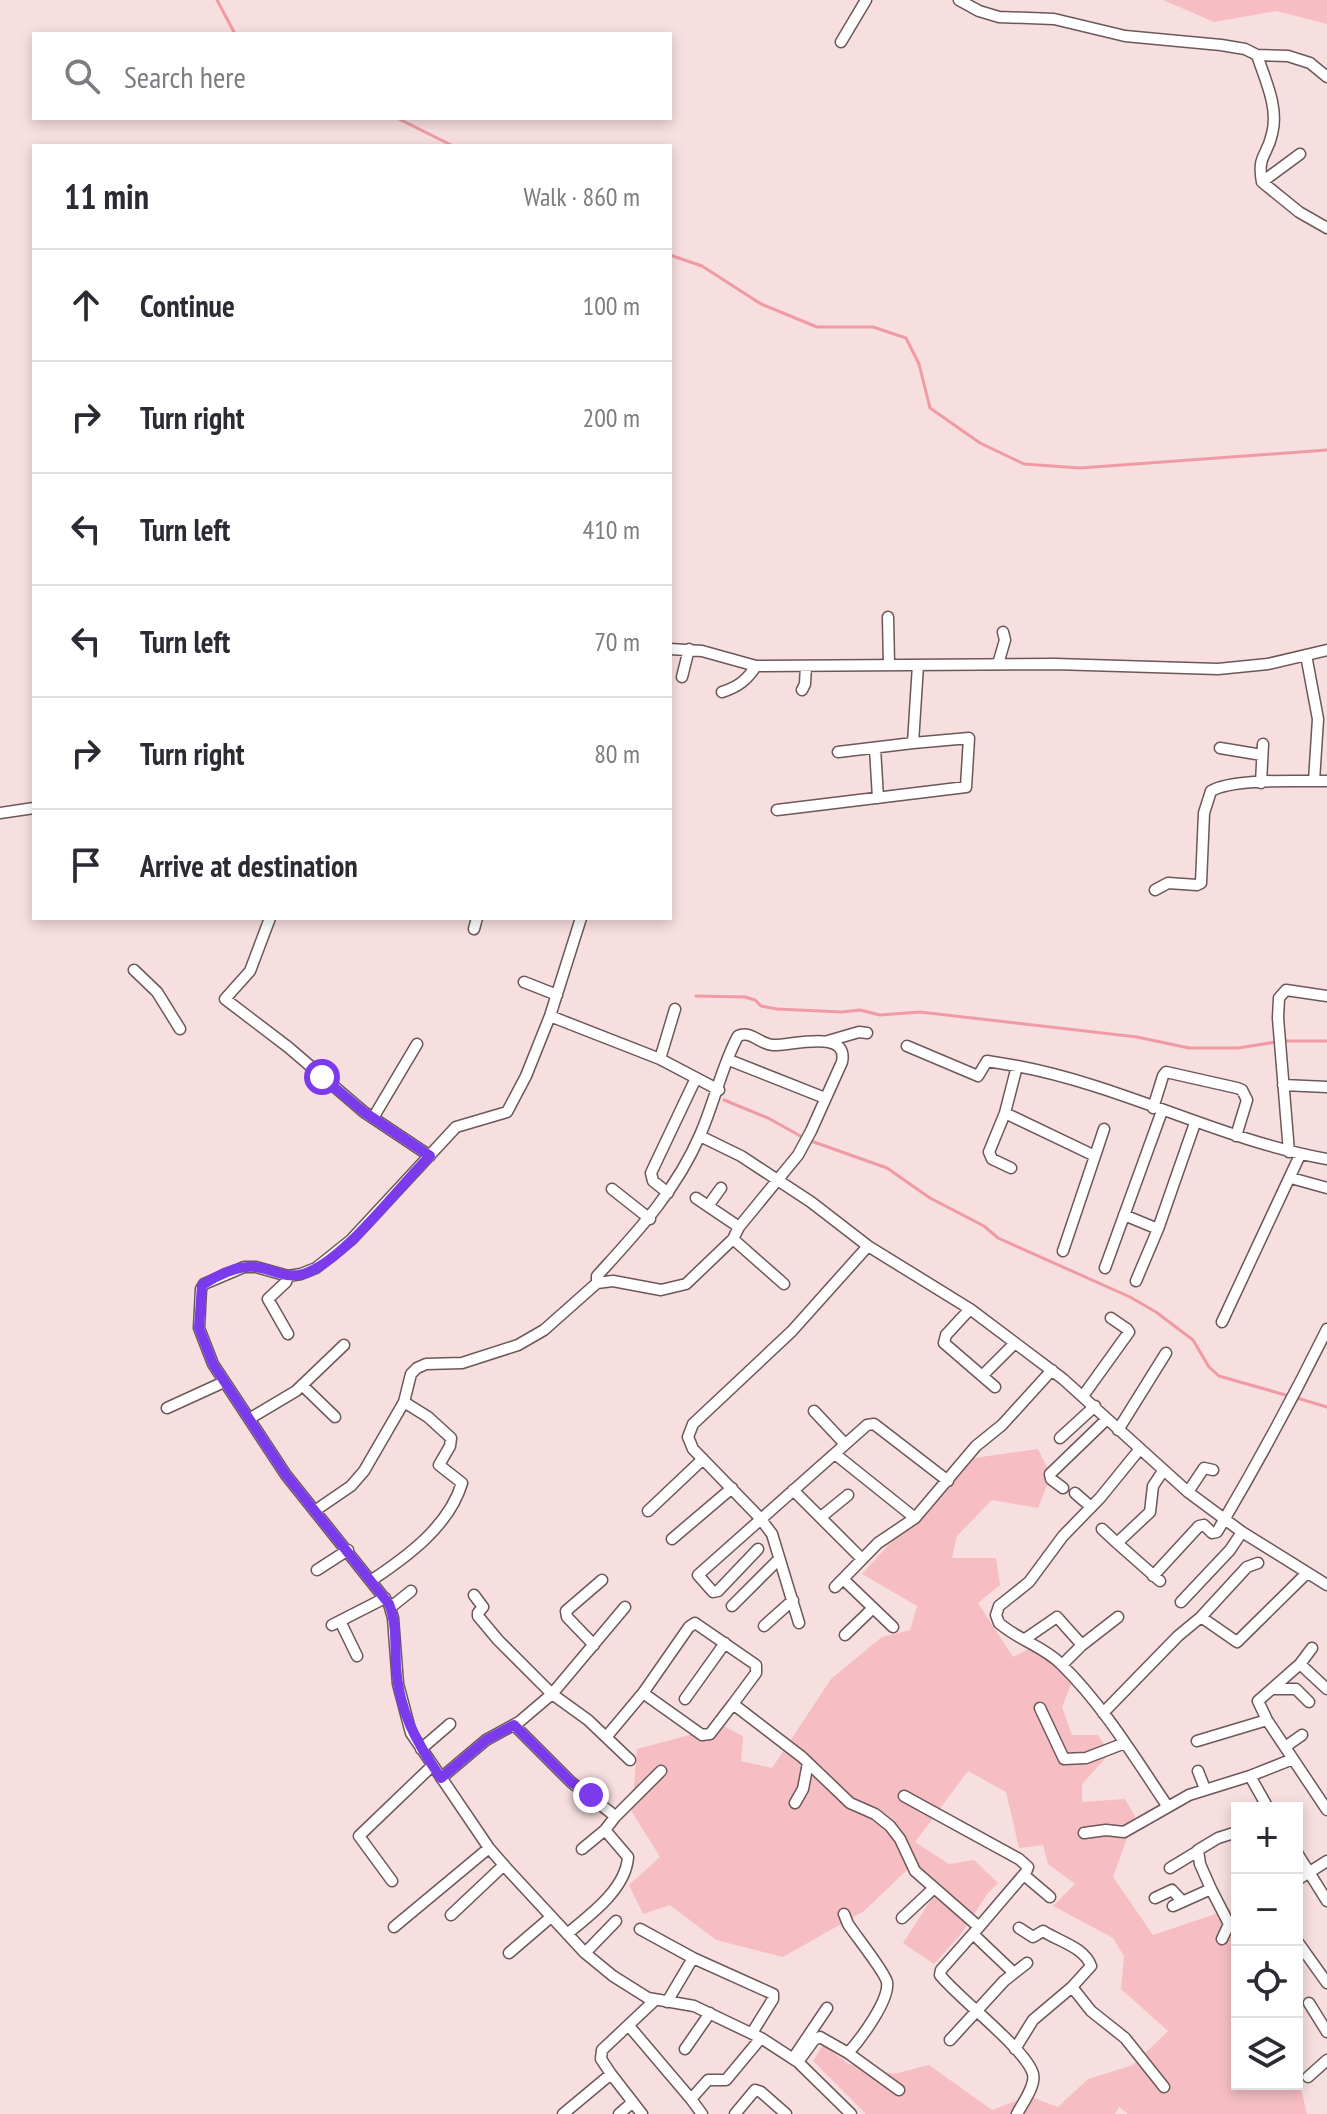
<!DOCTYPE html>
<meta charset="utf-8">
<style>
:root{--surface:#fff;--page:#f7f7f7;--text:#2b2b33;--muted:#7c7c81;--line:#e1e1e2}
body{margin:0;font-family:"PT Sans Narrow",sans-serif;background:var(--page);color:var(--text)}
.controls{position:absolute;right:24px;bottom:24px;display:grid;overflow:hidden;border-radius:0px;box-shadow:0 4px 12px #0003}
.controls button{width:72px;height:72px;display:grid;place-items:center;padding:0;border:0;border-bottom:2px solid var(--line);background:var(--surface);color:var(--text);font:40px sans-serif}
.stop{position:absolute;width:24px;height:24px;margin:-18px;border:6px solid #7c3aed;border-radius:50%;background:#fff}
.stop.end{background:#7c3aed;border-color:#fff;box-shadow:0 2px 8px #0008}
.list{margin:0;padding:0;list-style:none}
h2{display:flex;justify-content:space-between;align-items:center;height:104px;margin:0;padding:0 32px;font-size:34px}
h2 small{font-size:26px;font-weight:400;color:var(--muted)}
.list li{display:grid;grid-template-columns:52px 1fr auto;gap:24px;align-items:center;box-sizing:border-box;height:112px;padding:0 32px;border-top:2px solid var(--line)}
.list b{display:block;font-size:30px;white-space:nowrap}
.list em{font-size:26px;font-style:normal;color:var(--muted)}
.icon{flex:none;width:44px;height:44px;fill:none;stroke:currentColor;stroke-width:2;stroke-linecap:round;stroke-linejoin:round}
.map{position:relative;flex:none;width:1327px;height:2114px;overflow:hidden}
.search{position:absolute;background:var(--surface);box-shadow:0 4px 12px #0003;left:32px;top:32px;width:640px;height:88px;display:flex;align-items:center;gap:20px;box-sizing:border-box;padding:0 28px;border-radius:0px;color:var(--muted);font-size:30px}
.panel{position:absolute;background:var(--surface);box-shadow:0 4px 12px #0003;left:32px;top:144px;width:640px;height:776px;border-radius:0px}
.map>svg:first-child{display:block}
.green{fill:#f6bec3}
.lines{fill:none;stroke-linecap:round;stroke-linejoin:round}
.stream{stroke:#f09ba3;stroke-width:3}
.minor-casing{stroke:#6c5759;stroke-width:13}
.minor{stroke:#fff;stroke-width:10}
.route{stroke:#7c3aed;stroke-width:10}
</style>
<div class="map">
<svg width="1327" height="2114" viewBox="0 0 1327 2114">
<rect width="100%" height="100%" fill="#f7dedf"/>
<path class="green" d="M1163,0H1327V24L1276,11L1214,22Z
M1038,1449L1051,1475L1038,1508L992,1500L957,1536L952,1558H996L1000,1585L978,1603L1013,1657L1039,1644L1071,1684L1062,1707L1072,1735H1098L1110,1753L1082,1784V1802L1125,1799L1135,1816L1113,1877L1153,1935L1233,1908L1237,1915V2084H1297V2072L1307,2114H1128L1119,2107L1115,2114H866L813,2061L823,2045L849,2064L894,2074L929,2065L992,2110L1029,2096L1058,2107L1088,2079L1133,2065L1168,2031L1121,1989L1124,1956L1113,1938L1053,1906L1075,1884L1048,1864L1043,1845L1019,1848L1006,1792L968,1771L915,1842L949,1864L974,1860L998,1883L988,1893L961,1934L934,1964L903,1943L934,1895L917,1867L907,1870L864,1911L783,1957L716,1940L670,1905L643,1914L629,1885L660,1857L632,1812L637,1749L723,1726L743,1736L741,1761L772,1768L831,1679L882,1637L910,1630L917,1606L862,1574L967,1459Z"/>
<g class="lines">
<path class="stream" d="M217,0L235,34
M397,118L453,146
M670,255L702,266L761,304L817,327H873L906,338L919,364L930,408L980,443L1024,464L1080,468L1327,450
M696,996L745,997L755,1000L761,1006L777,1009L842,1012L860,1010L880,1015L920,1012L1137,1037L1189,1048H1238L1276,1042
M1284,1041H1327
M724,1100L768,1118L804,1138
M811,1141L887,1168L930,1198L984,1226L998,1238L1130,1297L1156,1312L1193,1340L1209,1367L1219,1376L1289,1396
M1297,1398L1327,1407"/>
<g class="minor-casing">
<path id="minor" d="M959,0L979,11L999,17L1054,19L1125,36L1221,45L1245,49L1257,55L1288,56L1310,63L1327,77
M841,42L866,0
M1257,55C1265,80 1279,107 1272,134C1267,157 1257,155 1262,182L1299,212L1327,228
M1262,182L1300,154
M888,617L889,665
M670,649L702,651L756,666L1055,664L1218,669L1268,664L1327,650
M998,664L1005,640L1003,632
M682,677L689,649
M802,690L805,684L806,666
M722,692C738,687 747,680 756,666
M875,748L878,798
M1220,748L1262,755
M838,752L913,743
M1314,781H1327
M1261,783L1263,744
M777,810L966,787L969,738L913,743L918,665
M0,813L34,808
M1155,890L1168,883L1197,885L1201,883L1204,813L1211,791C1231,779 1289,781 1314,781L1318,719L1306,655
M270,918L250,971L225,999L288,1047L364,1112L430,1156
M581,918L550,1016L526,1076L507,1112L456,1127L351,1240L316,1268L301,1274L288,1276L256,1267H244L204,1284L201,1289L199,1328L213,1364L286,1475L389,1604L393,1618L398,1684L411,1733L489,1848L509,1871L585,1953L613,1976L648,1998L694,2006L761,2038L798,2062L851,2114
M474,929L477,918
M134,970L157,992L180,1029
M524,982L557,995
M550,1016L660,1059L719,1090
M828,1041L859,1032L867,1033
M907,1046L978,1076L987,1061L1017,1066
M660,1059L675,1009
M729,1060L825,1098
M1283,1085L1327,1087
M1153,1108L1163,1076L1166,1072L1237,1088L1242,1090L1247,1100L1236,1136
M1005,1113L989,1152L992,1159L1011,1168
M373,1118L417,1044
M700,1136L741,1156L811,1202L868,1246L970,1309L1063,1379L1188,1492L1242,1532L1327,1585
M1289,1152L1278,1018L1279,998L1286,990L1327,996
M1095,1156L1104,1129
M1291,1178L1327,1188
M612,1189L650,1219
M668,1193L653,1181L651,1173L696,1078
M696,1198L739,1227
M708,1206L721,1188
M1124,1215L1158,1229
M733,1239L784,1284
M1063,1251L1095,1156L1005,1113L1017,1066C1124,1086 1220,1140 1327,1159
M1105,1268L1162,1111
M288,1276L286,1282L268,1299L288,1334
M1136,1281L1158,1229L1195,1123
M970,1309L946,1335L944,1343L995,1387
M1222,1322L1300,1155
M982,1376L1015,1343
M302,1385L335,1417
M1083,1396L1129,1332L1127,1329L1111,1318
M167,1408L224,1382
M814,1411L845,1444
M249,1419L296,1391L344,1345
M1118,1430L1166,1353
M1060,1438L1095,1406
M1139,1450L1100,1498L1063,1536L1029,1582L999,1606L996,1615L999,1623C1018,1640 1043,1646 1061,1664C1103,1705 1135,1758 1168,1807L1189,1795L1250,1776L1293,1759
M835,1454L915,1518
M1063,1488L1051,1479L1050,1474L1107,1419
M793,1490L862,1559
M1188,1492L1204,1468L1213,1470
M1075,1493L1091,1507
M316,1510L351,1486L364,1471L404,1402L411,1374L417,1368L426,1364L462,1363L518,1345L544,1330L597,1283L613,1281L661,1290L686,1284L733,1239L739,1227L798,1155L811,1131L842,1062C849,1028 790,1046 773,1045C759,1044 751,1030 738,1036C722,1065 714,1104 700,1135C676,1191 637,1232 597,1276V1283
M648,1511L703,1459
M821,1517L848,1495
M1102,1529L1117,1543
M672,1539L732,1488
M758,1549L718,1591L713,1592L698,1575L867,1425L874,1424L948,1481
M317,1570L348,1550
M1153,1576L1199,1526L1204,1525L1212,1533L1217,1532C1256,1466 1293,1398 1327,1329
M843,1579L893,1627
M372,1580C408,1556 449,1526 462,1483L439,1465L450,1446L451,1438L428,1417L404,1402
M1160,1581L1117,1543L1150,1512L1153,1486L1163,1471
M835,1587L878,1543L915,1518L976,1446L1002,1425L1052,1370
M474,1595L483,1607L478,1613V1616L498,1640L552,1694L588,1720L630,1760
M1181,1602L1230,1550L1242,1532
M732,1606L779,1559
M391,1607L411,1591
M1201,1617L1237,1642L1307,1573
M340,1621L357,1656
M799,1623L772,1534L760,1518L693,1449L688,1437L693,1424L792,1331L868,1246
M332,1625L385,1598
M764,1626L793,1600
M845,1635L872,1609
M1025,1639L1057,1617L1082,1645L1118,1617
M594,1645L567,1617L566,1611L602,1580
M1300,1664L1312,1648
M1062,1665L1082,1645
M1273,1689H1296L1309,1702
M1327,1689L1300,1664L1258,1701L1267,1720L1327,1810
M643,1693L702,1735L710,1734L733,1704L802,1757L850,1803L875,1814L890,1826L900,1839L915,1871L979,1927L1026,1872L1028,1867L1019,1859L904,1796
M685,1699L725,1643
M1040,1708L1064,1759L1086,1758L1125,1743
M1103,1713L1178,1636L1201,1617L1247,1567L1258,1563
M514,1725L571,1782L610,1812L615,1817L605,1830L628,1857C626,1889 590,1915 567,1934
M607,1736L643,1693L689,1627L695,1623L756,1665V1673L733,1704
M1197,1741L1267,1720
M1285,1747L1302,1735
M421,1749L450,1724
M1198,1771L1205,1789
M1250,1776L1268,1808
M441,1778L486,1740L519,1722L552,1694L625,1607
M795,1803L803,1789L808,1763
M615,1817L661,1771
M1084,1833L1106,1830L1124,1832L1168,1807
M582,1849L605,1830
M1297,1853L1327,1901
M1170,1868L1198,1851
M1024,1875L1050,1897
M1297,1880L1327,1861
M392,1881L359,1836L432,1766
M1211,1889L1229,1924L1222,1939
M1155,1898L1172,1890L1182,1901
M1173,1906L1211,1889L1200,1864L1198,1850L1218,1838L1237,1832
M451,1915L504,1865
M902,1918L934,1888
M394,1927L489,1848
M979,1927L941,1970L940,1975C958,1998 1027,2050 1033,2074C1036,2086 1022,2104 1017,2114
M1019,1928L1033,1937L1043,1931C1060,1942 1084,1947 1091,1966L1072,1987
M640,1929L693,1958
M973,1934L1014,1973
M1297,1941L1327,1983
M509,1953L551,1917
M585,1953L616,1921
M667,2002L693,1958L773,1994V1999L752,2033
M1309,2003L1327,2032
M629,2026L691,2099
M950,2040L1004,1981L1027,1963
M685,2049L710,2013
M1015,2049L1033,2020L1072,1987L1091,2011L1125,2038L1164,2087
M848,2053L899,2090
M796,2054L827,2008
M798,2062L814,2040L820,2037L848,2053C860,2040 890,2000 887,1982C885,1972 855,1935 848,1924L844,1914
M611,2074L601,2059L602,2050L654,2001
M1308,2077L1327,2060
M563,2114L611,2074L642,2114
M619,2114L633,2102
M702,2114L691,2099L708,2080H726L761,2038
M735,2114L755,2090L761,2092L786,2114"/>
</g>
<use href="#minor" class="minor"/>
</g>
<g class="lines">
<path class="route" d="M322,1077L364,1112L430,1156C399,1186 343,1263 303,1274C284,1279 273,1269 255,1267C238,1265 216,1276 202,1285L199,1328L213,1364L286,1475L389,1604C397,1624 395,1646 396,1667C399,1711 416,1742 441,1778L486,1740L514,1725L571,1782L591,1795"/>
</g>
</svg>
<div class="controls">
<button>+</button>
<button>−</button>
<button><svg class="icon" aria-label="locate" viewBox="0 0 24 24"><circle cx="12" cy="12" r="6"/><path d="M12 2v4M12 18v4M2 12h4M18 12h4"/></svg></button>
<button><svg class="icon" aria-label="layers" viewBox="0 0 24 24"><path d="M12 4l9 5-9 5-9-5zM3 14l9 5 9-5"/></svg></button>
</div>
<div class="stop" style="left:322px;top:1077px"></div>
<div class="stop end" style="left:591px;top:1795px"></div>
<div class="search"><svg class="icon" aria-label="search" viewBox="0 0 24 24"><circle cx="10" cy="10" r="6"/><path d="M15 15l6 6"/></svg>Search here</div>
<section class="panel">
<h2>11 min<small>Walk · 860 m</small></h2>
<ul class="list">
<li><svg class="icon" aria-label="ahead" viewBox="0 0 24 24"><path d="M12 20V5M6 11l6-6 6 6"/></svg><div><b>Continue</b></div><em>100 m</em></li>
<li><svg class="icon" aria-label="right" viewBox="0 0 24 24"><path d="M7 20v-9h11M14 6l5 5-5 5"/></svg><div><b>Turn right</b></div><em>200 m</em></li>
<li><svg class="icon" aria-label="left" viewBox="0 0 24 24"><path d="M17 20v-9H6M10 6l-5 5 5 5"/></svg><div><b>Turn left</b></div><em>410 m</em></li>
<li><svg class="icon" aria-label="left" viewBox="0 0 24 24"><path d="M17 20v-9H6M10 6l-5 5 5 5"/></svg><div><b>Turn left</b></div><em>70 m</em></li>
<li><svg class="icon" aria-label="right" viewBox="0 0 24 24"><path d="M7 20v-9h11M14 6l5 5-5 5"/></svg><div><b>Turn right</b></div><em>80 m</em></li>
<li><svg class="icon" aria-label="arrive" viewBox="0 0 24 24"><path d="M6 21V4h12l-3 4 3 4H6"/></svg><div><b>Arrive at destination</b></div></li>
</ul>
</section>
</div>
